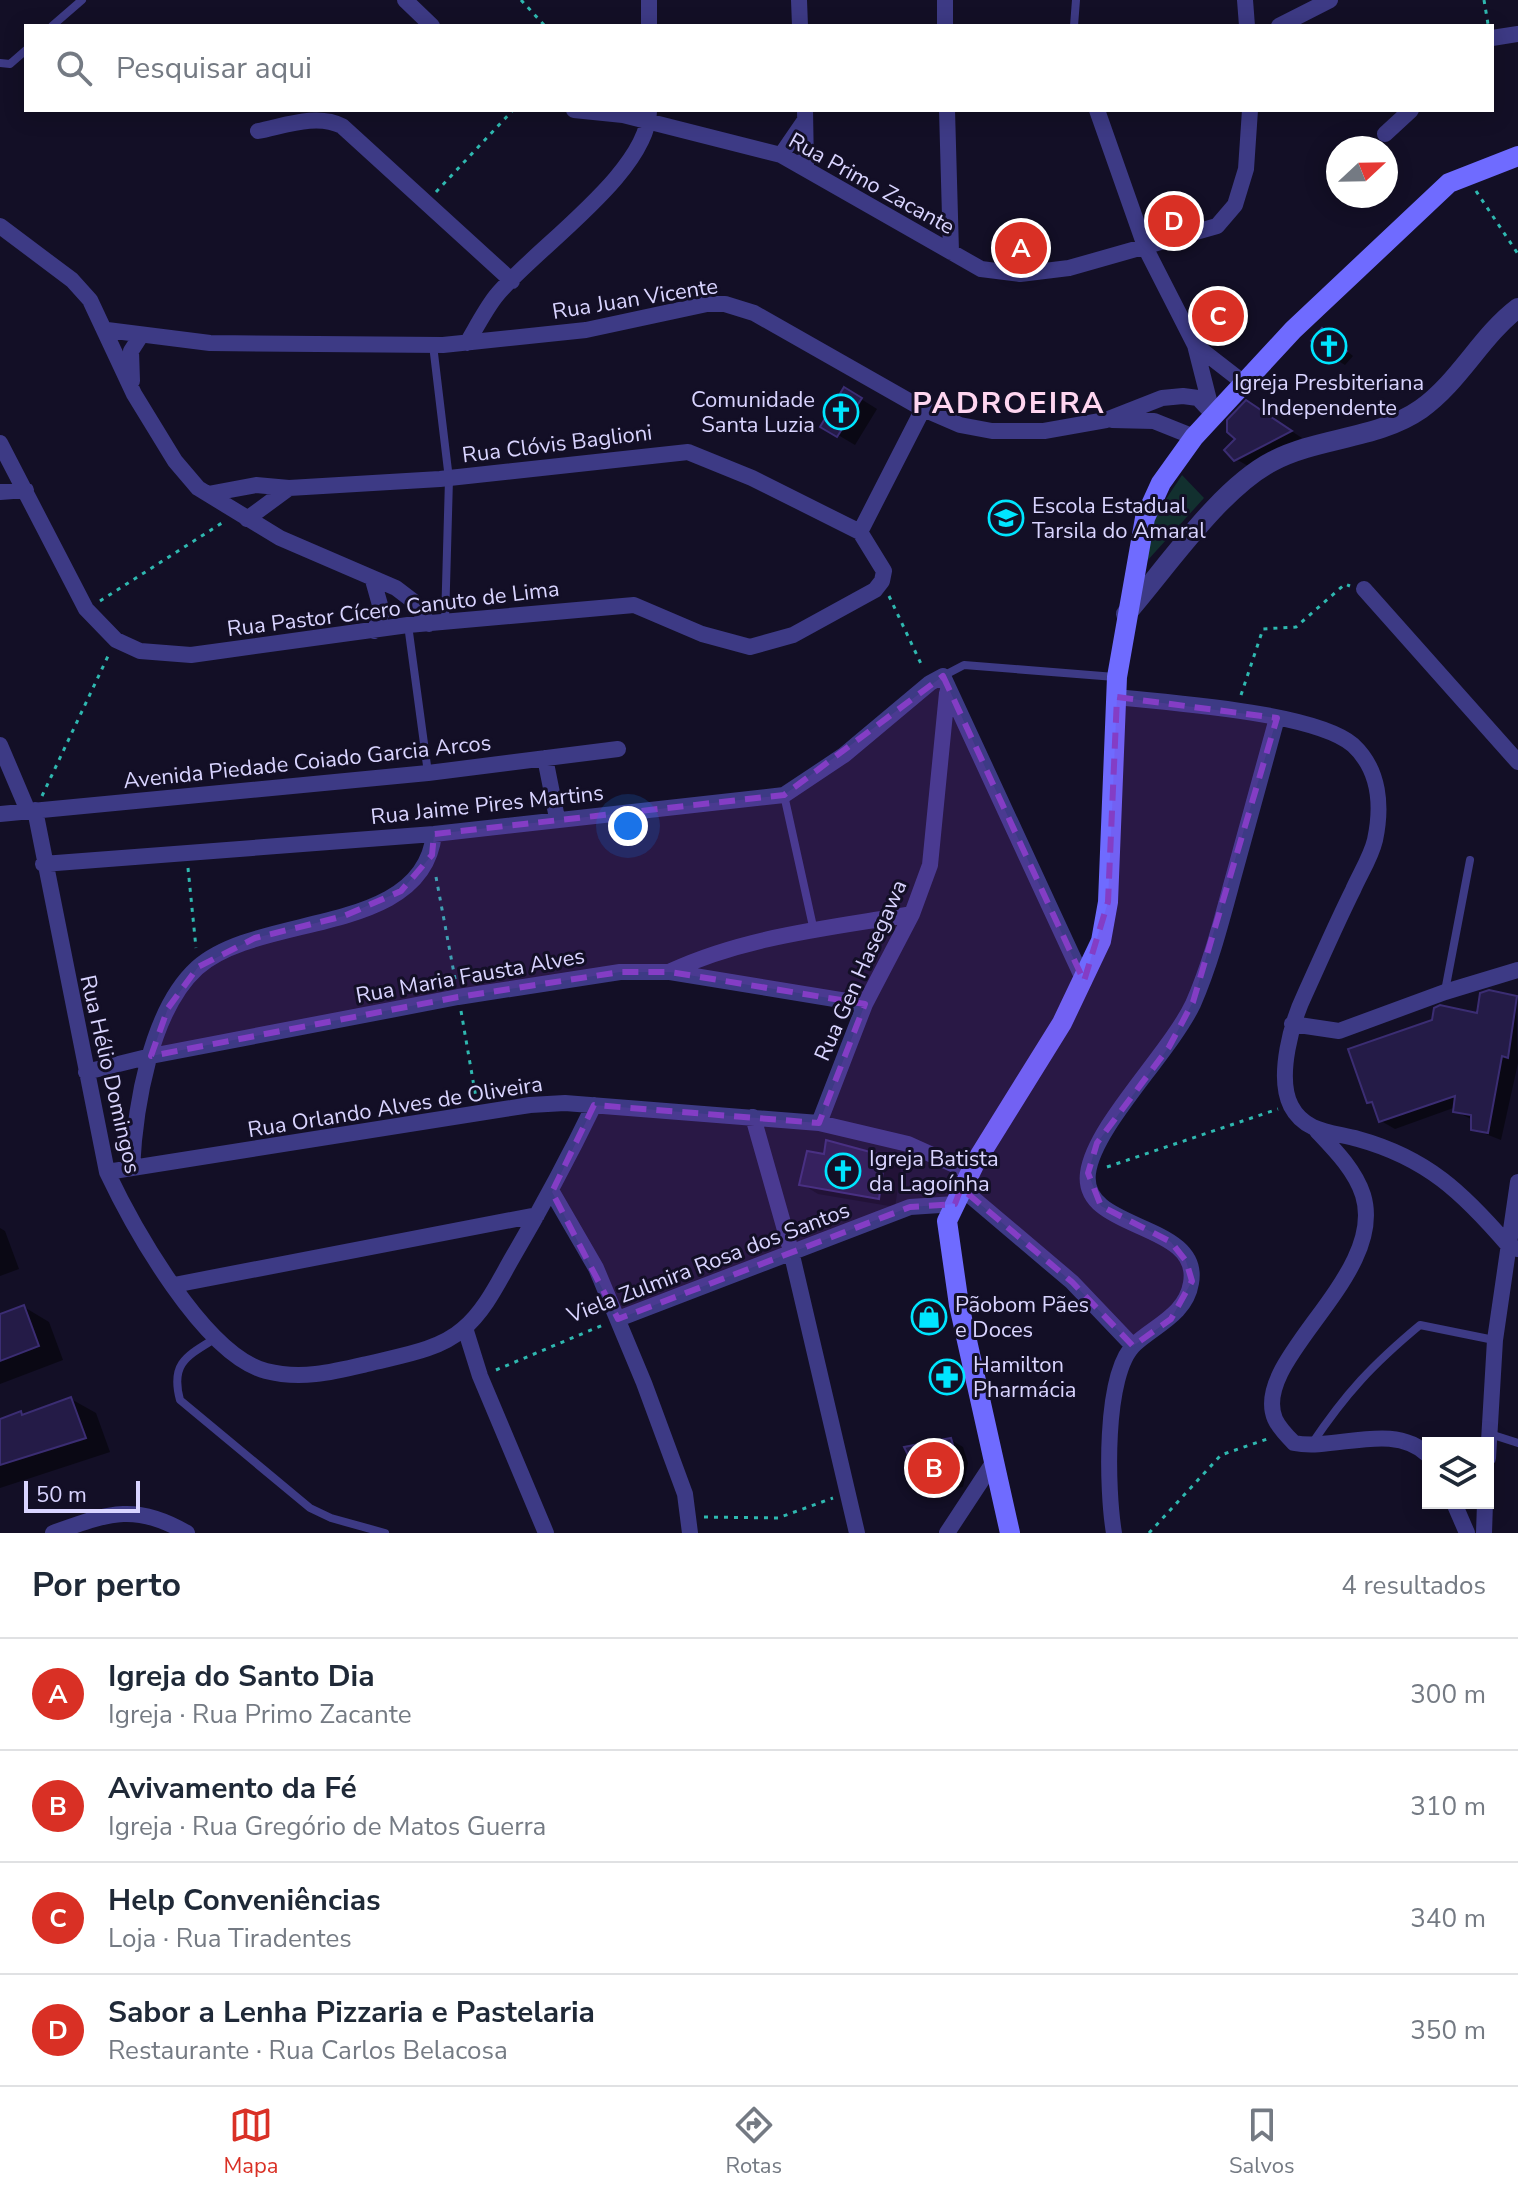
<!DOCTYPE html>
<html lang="pt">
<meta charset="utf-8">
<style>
:root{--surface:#fff;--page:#f6f6f7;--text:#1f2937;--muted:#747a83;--line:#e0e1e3;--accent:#d93025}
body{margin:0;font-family:"Nunito Sans",sans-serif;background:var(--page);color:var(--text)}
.controls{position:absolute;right:24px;bottom:24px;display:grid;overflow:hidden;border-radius:0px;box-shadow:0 4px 20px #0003}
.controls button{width:72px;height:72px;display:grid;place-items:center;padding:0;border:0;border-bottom:2px solid var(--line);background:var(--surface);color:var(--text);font:40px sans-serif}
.compass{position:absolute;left:1326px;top:136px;width:72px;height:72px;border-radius:50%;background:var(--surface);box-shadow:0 4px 20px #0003;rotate:68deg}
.scale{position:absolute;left:24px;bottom:20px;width:116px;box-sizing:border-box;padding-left:8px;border:4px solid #d9d4ff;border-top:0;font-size:22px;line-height:28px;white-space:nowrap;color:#d9d4ff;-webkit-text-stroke:6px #130f26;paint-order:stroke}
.you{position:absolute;left:628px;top:826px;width:28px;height:28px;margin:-20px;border:6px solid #fff;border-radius:50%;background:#1a73e8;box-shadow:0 0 0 12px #1a73e833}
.badge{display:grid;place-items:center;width:52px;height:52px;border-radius:50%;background:var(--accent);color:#fff;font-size:26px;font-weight:700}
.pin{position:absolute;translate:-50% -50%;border:4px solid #fff;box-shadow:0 2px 8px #0006}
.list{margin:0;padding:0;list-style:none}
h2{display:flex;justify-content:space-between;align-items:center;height:104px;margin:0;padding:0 32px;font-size:34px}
h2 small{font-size:26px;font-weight:400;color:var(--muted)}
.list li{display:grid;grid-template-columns:52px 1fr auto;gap:24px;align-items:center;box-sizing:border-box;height:112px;padding:0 32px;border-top:2px solid var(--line)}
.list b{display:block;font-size:30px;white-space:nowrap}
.list p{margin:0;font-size:26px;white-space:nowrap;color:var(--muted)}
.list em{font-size:26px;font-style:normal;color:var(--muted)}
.icon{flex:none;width:44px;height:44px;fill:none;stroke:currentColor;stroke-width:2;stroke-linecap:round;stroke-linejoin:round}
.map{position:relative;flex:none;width:1518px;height:1533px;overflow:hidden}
.search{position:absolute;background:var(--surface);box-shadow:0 4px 20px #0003;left:24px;right:24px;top:24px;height:88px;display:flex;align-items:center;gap:20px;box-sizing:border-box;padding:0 28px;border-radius:0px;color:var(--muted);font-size:30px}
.sheet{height:552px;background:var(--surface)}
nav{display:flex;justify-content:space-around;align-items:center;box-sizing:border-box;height:112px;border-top:2px solid var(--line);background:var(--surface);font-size:22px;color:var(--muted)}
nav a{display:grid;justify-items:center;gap:4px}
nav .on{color:var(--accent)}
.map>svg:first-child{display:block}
.green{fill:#12302f}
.shadow{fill:#0007}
.building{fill:#241b47;stroke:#3b2d73;stroke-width:2}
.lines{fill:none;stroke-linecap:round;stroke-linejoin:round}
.path{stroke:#2fb8b0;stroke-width:3;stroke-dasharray:4 6;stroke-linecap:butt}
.service{stroke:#3d3a85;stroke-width:8}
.minor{stroke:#3d3a85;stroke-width:16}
.tertiary{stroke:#3d3a85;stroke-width:20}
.secondary{stroke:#6f6bff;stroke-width:20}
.marked{fill:#843dc5;fill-opacity:0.2;stroke:#843dc5;stroke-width:6;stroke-dasharray:16 10;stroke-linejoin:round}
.labels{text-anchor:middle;stroke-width:6;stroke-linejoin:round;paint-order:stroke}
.street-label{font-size:22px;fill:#d9d4ff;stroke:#130f26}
.poi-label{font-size:22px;fill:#d9d4ff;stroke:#130f26;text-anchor:start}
.district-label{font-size:30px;font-weight:bold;letter-spacing:2px;fill:#ffd6f0;stroke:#130f26}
</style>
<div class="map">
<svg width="1518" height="1533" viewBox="0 0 1518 1533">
<rect width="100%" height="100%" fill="#130f26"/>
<path class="green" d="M1182,475L1204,498L1147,561C1139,533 1168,497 1182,475Z"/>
<path class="shadow" d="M1323,331L1353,356L1345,365L1337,360Z
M845,389L877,409L855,445L823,426Z
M1258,409L1302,438L1248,466L1236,459Z
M1516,998L1518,1063L1501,1140L1473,1129V1120L1455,1111L1456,1107L1395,1129L1381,1121L1376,1106L1369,1102L1479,1015Z
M884,1158L901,1168L895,1207L818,1194L802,1184Z
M0,1228L5,1231L19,1269L0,1276Z
M24,1307L49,1322L63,1360L0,1384V1316Z
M71,1399L96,1413L110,1452L0,1488V1423Z
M951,1440L963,1447L968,1463L963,1487L938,1492L926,1485Z"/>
<path class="building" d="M1322,328L1347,351L1336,362L1311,341Z
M844,387L862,398L837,437L820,427Z
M1246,400L1292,431L1234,461L1224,450L1235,439L1227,432V420Z
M1489,990L1517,996L1508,1058L1502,1056L1488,1133L1471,1130V1115L1453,1112L1455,1096L1379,1122L1372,1102L1367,1103L1348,1049L1432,1020L1434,1008L1440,1005L1477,1013L1480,993Z
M826,1140L885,1156L879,1199L799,1185L807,1151L824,1154Z
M24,1305L39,1346L0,1361V1314Z
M71,1397L86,1438L0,1465V1419L21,1411L22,1415Z
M951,1438L956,1455L951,1481L924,1487L904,1447Z"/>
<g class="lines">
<path class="path" d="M521,0L545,26
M1484,0L1488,24
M1476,191L1518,254
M436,192L513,110
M889,596L923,668
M100,601L225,521
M1241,695L1263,629L1296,627L1345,584L1350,586
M42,796L109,654
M188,868L196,948
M436,877L456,984
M461,1011L476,1098
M1107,1167L1278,1109
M496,1370L603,1325
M704,1517L778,1518L833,1498
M1149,1533L1221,1455L1270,1438"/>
<path class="service" d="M52,26L82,0
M1074,26L1076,0
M0,63L10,64L26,50
M433,345L449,479L445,622
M408,625L428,773
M943,676L964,665L1115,677
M784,795L814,931
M1445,991L1470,860
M216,1338C187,1356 170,1363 180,1400L310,1508L331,1518L385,1533
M1490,1434L1518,1443
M1311,1445C1346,1393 1372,1365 1420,1325L1494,1340"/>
<path class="minor" d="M405,0L432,26
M649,0V26
M799,0L800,26
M945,0V26
M1245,0L1247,26
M1279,26L1330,0
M1492,38L1518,34
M574,110L623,115L781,155L981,269L1020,274L1069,268L1217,226L1235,205L1246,169L1250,110
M805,110L806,167
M947,110L951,252
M1097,110L1146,249L1195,345L1212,412
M258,131C284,126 317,113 342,126L512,281
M1385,134L1411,110
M781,155L805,120
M0,226L72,280L90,300L134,394L175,461L198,488L280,538L396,588L413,601L429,624
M107,330L210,343L443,345L586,330L707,304H725L754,313L923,409L960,425L992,431H1044L1106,420L1162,398L1183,396L1198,398L1212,413
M467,343C476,328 485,310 496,296C533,250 650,172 649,110
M1195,345L1244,383
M132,381L131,351L140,337
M1112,420L1154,421L1194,437
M0,443L86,609L116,640L140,651L191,655L408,625L634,605L702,634L750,647L793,635L875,590L882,581L884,571L860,532L752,478L688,452L440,479L289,488L256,485L208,494
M0,492L26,490
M247,519L289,488
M860,532L923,409
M373,580L382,612L374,631
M1364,589L1518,762
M1117,697C1169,703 1315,712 1353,745C1380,770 1382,807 1375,840C1371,857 1360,874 1353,890C1336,924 1321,959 1305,994C1292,1021 1276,1077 1291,1106C1305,1133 1333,1132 1358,1139C1427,1158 1463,1193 1508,1245L1518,1249
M0,745L28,811
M545,758L557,818
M35,810L107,1172C133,1227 204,1355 266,1371C301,1380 333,1372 367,1364C398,1356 438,1351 463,1329C484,1312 498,1283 511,1260C541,1209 568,1159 594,1105
M0,814L428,773L618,749
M43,864L434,834L784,795L844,755L930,683L943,676L1084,981
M671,971C747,936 830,928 912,914
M1292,1024L1339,1031L1445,992L1518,970
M86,1072L151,1056L458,997L620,972H670L865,1004
M753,1117L791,1251L857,1533
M819,1123L865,1004L912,914L930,865L947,693
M1317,1131C1334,1149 1355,1170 1363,1195C1388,1276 1250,1360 1275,1419C1279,1428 1287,1436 1294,1443C1336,1451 1393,1421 1428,1455
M132,1168C135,1108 150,1011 197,968C259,912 423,937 434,834
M107,1172L530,1105L565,1103L819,1123L908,1144L970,1172
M961,1188L1072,1282L1133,1346
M552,1192L596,1268L644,1383L685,1494L690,1533
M174,1285L537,1215
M618,1319L910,1207L955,1204
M465,1328L480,1376L546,1533
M1488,1458L1495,1340L1518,1182
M1454,1503L1467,1533
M53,1533C107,1514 134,1502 187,1533
M947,1533L993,1463
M1114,1533C1107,1492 1103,1373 1135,1344C1156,1325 1186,1314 1191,1283C1202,1221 1080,1232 1088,1173C1094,1126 1169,1054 1193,1004C1210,965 1221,923 1232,882C1247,828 1262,773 1277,718
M1484,1533L1485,1503"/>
<path class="tertiary" d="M1126,614C1166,568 1220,488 1273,461C1319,437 1378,439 1421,409C1460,381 1481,336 1518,308"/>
<path class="secondary" d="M1010,1533L959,1305L947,1221L975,1163L1062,1023L1101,941L1108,902L1117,677L1145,518L1161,483L1194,437L1293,330L1449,183L1518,156"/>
</g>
<path class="marked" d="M943,676L1084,981L1108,902L1117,697L1277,718L1193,1002L1169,1047L1097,1143L1088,1173L1101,1206L1171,1242L1186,1261L1192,1281L1171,1319L1133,1346L1072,1282L961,1188L955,1204L910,1207L618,1319L552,1192L594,1105L819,1123L865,1004L670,972H620L458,997L151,1056L168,1008L198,967L255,938L344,916L401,891L432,855L434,834L784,795Z"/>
<defs>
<g id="church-ring" transform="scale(1.8)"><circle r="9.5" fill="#130f26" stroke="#00e5ff" stroke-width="1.5"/><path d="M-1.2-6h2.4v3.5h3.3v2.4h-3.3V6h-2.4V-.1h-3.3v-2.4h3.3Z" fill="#00e5ff"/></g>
<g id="school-ring" transform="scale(1.8)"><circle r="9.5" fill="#130f26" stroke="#00e5ff" stroke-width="1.5"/><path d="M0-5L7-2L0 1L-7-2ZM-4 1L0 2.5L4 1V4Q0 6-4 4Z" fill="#00e5ff"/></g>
<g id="shop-ring" transform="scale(1.8)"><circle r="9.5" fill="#130f26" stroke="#00e5ff" stroke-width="1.5"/><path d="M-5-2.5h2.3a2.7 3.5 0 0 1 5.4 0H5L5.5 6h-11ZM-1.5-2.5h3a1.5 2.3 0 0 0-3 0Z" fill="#00e5ff"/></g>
<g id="pharmacy-ring" transform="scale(1.8)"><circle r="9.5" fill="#130f26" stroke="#00e5ff" stroke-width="1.5"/><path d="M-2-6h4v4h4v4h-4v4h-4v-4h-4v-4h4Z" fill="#00e5ff"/></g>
</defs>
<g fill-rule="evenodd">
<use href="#church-ring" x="1329" y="346"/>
<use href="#church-ring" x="841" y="412"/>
<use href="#school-ring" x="1006" y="518"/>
<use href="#church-ring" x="843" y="1171"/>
<use href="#shop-ring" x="929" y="1317"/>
<use href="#pharmacy-ring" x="947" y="1377"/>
</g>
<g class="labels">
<g class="street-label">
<text transform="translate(872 183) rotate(29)" y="8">Rua Primo Zacante</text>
<text transform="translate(635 298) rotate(-9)" y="8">Rua Juan Vicente</text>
<text transform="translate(557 443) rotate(-7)" y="8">Rua Clóvis Baglioni</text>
<text transform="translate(393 608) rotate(-7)" y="8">Rua Pastor Cícero Canuto de Lima</text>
<text transform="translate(307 761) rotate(-6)" y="8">Avenida Piedade Coiado Garcia Arcos</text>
<text transform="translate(487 804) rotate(-6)" y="8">Rua Jaime Pires Martins</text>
<text transform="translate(860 970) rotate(-66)" y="8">Rua Gen Hasegawa</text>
<text transform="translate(470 975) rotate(-10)" y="8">Rua Maria Fausta Alves</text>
<text transform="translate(111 1074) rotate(77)" y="8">Rua Hélio Domingos</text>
<text transform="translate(395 1106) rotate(-9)" y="8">Rua Orlando Alves de Oliveira</text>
<text transform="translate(708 1262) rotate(-21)" y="8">Viela Zulmira Rosa dos Santos</text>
</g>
<g class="poi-label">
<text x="1329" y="390" text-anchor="middle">Igreja Presbiteriana<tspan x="1329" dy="25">Independente</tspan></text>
<text x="815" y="407" text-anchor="end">Comunidade<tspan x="815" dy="25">Santa Luzia</tspan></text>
<text x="1032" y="513">Escola Estadual<tspan x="1032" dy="25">Tarsila do Amaral</tspan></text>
<text x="869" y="1166">Igreja Batista<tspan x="869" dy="25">da Lagoínha</tspan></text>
<text x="955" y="1312">Pãobom Pães<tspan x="955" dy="25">e Doces</tspan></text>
<text x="973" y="1372">Hamilton<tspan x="973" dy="25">Pharmácia</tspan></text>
</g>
<g class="district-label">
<text x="1009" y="413">PADROEIRA</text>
</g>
</g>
</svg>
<div class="controls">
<button><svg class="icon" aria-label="layers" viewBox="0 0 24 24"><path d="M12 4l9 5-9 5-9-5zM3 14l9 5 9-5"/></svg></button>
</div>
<svg class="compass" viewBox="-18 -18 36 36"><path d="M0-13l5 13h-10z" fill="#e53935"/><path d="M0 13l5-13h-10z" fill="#747a83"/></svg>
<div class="scale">50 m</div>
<div class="you"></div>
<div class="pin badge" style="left:1021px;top:248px">A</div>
<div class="pin badge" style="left:934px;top:1468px">B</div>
<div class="pin badge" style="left:1218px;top:316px">C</div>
<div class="pin badge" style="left:1174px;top:221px">D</div>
<div class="search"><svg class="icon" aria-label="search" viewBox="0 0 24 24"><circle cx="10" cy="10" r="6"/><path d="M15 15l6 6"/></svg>Pesquisar aqui</div>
</div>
<section class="sheet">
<h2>Por perto<small>4 resultados</small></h2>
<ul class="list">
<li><span class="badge">A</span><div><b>Igreja do Santo Dia</b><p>Igreja · Rua Primo Zacante</p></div><em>300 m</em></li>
<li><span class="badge">B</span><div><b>Avivamento da Fé</b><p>Igreja · Rua Gregório de Matos Guerra</p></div><em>310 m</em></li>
<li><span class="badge">C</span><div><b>Help Conveniências</b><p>Loja · Rua Tiradentes</p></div><em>340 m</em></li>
<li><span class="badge">D</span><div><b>Sabor a Lenha Pizzaria e Pastelaria</b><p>Restaurante · Rua Carlos Belacosa</p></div><em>350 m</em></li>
</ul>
</section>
<nav>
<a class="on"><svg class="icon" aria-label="map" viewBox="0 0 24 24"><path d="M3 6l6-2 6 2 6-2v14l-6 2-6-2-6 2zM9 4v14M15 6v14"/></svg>Mapa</a>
<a><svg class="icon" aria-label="directions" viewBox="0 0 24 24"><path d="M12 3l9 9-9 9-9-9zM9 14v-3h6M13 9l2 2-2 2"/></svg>Rotas</a>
<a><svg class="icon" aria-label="saved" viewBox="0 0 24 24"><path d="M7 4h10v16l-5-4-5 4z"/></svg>Salvos</a>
</nav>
